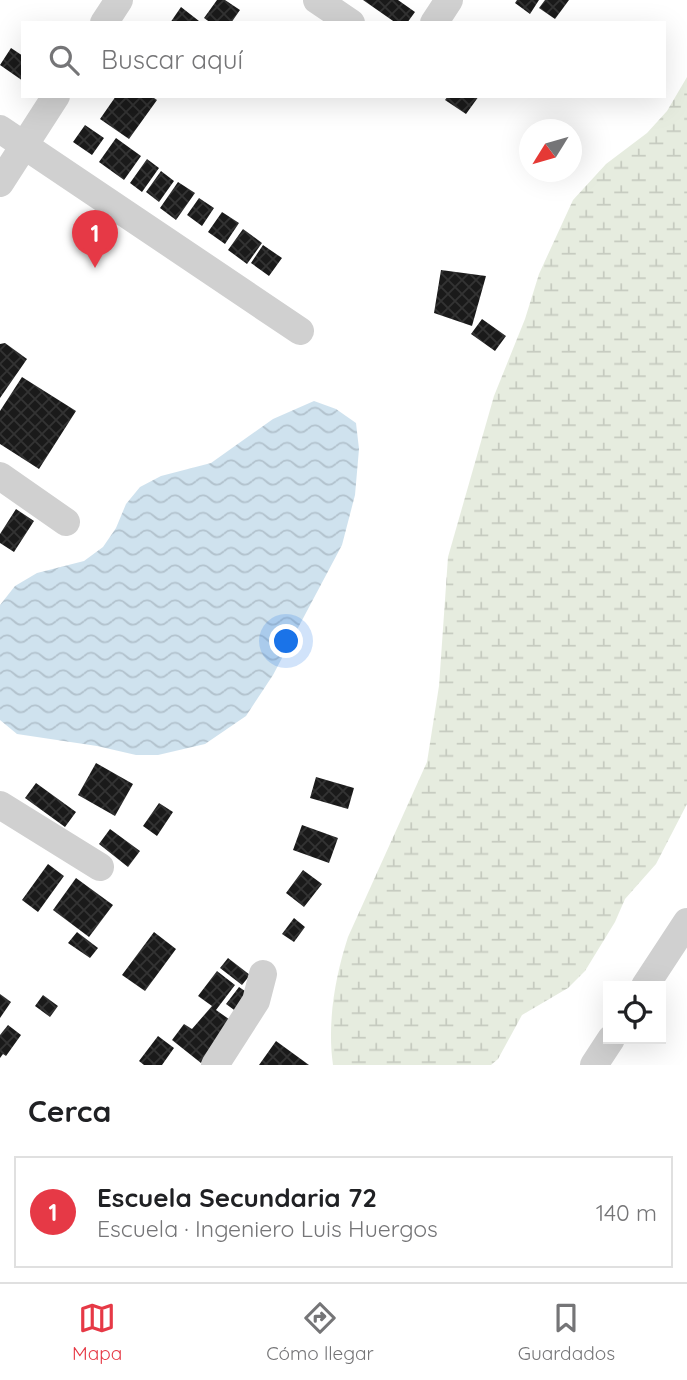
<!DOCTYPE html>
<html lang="es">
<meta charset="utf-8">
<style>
:root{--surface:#fff;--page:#f6f6f6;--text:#202124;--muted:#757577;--line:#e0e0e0;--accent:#e63946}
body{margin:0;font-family:Quicksand,sans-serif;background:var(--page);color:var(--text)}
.controls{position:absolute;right:21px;bottom:21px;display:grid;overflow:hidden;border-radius:0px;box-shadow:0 7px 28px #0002}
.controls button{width:63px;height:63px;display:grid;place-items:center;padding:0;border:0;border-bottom:2px solid var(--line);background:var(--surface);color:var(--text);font:35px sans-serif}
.compass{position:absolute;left:519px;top:119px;width:63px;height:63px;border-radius:50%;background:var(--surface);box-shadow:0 7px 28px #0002;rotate:233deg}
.you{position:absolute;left:287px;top:642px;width:24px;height:24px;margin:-18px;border:5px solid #fff;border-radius:50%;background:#1a73e8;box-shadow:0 0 0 10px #1a73e833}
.badge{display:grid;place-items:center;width:46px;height:46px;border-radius:50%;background:var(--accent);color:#fff;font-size:23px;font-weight:700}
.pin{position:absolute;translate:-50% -58px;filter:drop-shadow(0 2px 4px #0008)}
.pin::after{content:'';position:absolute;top:37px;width:24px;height:21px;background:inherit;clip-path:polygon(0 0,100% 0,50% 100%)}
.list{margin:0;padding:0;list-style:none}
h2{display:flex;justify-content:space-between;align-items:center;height:91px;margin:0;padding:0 28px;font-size:30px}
h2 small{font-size:23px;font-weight:400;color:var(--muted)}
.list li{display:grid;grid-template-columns:46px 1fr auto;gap:21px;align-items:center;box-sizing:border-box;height:112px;margin:0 14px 14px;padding:0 14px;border:2px solid var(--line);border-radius:0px}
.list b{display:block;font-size:26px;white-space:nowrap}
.list p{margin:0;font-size:23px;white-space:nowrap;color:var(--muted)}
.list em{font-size:23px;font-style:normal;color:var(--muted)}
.icon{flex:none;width:38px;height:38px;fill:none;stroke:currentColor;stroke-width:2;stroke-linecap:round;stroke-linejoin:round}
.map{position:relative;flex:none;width:687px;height:1065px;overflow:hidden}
.search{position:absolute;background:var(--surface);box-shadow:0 7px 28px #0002;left:21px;right:21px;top:21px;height:77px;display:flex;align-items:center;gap:18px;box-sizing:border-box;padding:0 24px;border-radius:0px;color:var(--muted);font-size:26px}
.sheet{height:217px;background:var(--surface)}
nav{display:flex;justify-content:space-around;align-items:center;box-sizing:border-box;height:98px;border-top:2px solid var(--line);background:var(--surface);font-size:19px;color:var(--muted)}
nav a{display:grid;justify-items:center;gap:4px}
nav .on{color:var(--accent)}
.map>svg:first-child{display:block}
.wetland{fill:url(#wetland-marsh)}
.water{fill:url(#water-waves)}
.building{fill:url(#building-cross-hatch)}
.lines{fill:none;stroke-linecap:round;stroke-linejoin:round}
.minor{stroke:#d0d0d0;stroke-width:28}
</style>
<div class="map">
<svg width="687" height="1065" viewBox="0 0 687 1065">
<defs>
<pattern id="wetland-marsh" width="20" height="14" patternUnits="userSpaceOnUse" patternTransform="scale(1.75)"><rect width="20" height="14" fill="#e6ecdf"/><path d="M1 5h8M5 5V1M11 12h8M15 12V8" fill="none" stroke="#c6cbc0"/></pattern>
<pattern id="water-waves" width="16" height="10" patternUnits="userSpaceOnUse" patternTransform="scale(1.75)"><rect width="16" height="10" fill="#cfe2ee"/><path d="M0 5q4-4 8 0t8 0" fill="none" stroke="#b2c2cd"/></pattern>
<pattern id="building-cross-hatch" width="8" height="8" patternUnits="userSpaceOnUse" patternTransform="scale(1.75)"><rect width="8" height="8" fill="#1a1a1a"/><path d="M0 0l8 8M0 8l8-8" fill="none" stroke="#333"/></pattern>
</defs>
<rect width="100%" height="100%" fill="#fff"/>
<path class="wetland" d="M687,77V804L656,864L625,899L615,922L585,971L568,988L522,1015L498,1059L491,1065H333C327,1023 335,977 348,937L427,762L439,686L448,557L494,396L525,319L539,274L573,200L606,164L647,133L667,111Z"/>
<path class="water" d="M314,401L336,409L356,423L359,449L355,495L342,545L273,675L246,716L205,744L158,755H136L97,746L17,734L0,720V605L15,586L37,573L84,561L103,547L116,528L126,504L140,487L161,476L211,463L273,419Z"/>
<path class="building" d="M217,0H225L240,10L231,23H211L204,18Z
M363,0H398L415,12L407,23H396Z
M517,0H539L530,14L515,3Z
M545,0H569L555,19L539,8Z
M181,7L199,21L198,23H170Z
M11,48L23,56V81L0,65Z
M116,96H151L157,100L129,139L100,119Z
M448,96H479L466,114L445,100Z
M85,125L104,138L92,155L73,142Z
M116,138L141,156L124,180L99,162Z
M147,159L159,168L142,192L130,183Z
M161,171L174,181L159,202L146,192Z
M178,182L195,193L176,220L160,208Z
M199,198L214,208L202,226L187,215Z
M222,212L239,223L225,244L208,232Z
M243,229L262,243L247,264L228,250Z
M263,245L282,258L269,276L251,263Z
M441,270L486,276L472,326L434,313Z
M482,319L506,336L495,351L471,334Z
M5,343L27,359L0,398V344Z
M22,377L76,411L39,469L0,444V411Z
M16,509L34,521L14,552L0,543V534Z
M96,763L133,784L115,816L78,795Z
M316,777L354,788L348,809L310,798Z
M36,783L76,812L65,827L25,798Z
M159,803L173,812L157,836L143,826Z
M302,825L338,838L329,863L293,850Z
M110,829L140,851L128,867L99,844Z
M48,864L64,876L38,912L22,900Z
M303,870L322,884L304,907L286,893Z
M76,878L113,905L89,937L53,910Z
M294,918L305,927L294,942L282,934Z
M77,932L98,948L90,958L68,943Z
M154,932L176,949L145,991L122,975Z
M228,958L250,975L242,985L220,968Z
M217,971L235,985L216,1010L233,1022L201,1063L172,1040L184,1024L192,1029L212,1006L198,996Z
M239,987L254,997L241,1015L226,1004Z
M0,994L11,1002L0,1018Z
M43,995L58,1006L50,1017L35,1006Z
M8,1025L21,1035L6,1056L3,1054L0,1058V1035Z
M158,1036L174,1048L162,1065H144L139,1061Z
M276,1041L309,1065H259Z"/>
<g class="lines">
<path class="minor" d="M317,0L351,23
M104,23L119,0
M434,23L449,0
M0,129L300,331
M0,183L56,96
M0,476L66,522
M0,805L100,867
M645,986L687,922
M215,1065L256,1001L263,974
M594,1065L611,1039"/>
</g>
</svg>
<div class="controls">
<button><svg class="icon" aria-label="locate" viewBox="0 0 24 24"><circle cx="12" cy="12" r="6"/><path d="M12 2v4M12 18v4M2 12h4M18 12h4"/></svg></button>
</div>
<svg class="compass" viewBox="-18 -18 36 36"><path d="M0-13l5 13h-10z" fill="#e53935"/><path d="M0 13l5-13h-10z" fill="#757577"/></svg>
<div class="you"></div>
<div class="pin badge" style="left:95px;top:268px">1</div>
<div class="search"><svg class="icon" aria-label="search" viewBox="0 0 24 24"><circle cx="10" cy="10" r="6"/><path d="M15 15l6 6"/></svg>Buscar aquí</div>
</div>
<section class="sheet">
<h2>Cerca<small></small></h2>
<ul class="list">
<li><span class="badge">1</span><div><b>Escuela Secundaria 72</b><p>Escuela · Ingeniero Luis Huergos</p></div><em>140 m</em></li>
</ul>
</section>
<nav>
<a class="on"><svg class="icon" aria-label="map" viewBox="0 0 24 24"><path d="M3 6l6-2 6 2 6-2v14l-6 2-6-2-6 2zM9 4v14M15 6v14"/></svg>Mapa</a>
<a><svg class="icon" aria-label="directions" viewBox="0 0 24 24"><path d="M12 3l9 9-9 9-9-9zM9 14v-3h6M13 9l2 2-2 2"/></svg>Cómo llegar</a>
<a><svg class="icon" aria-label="saved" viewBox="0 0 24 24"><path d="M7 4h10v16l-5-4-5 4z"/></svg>Guardados</a>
</nav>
